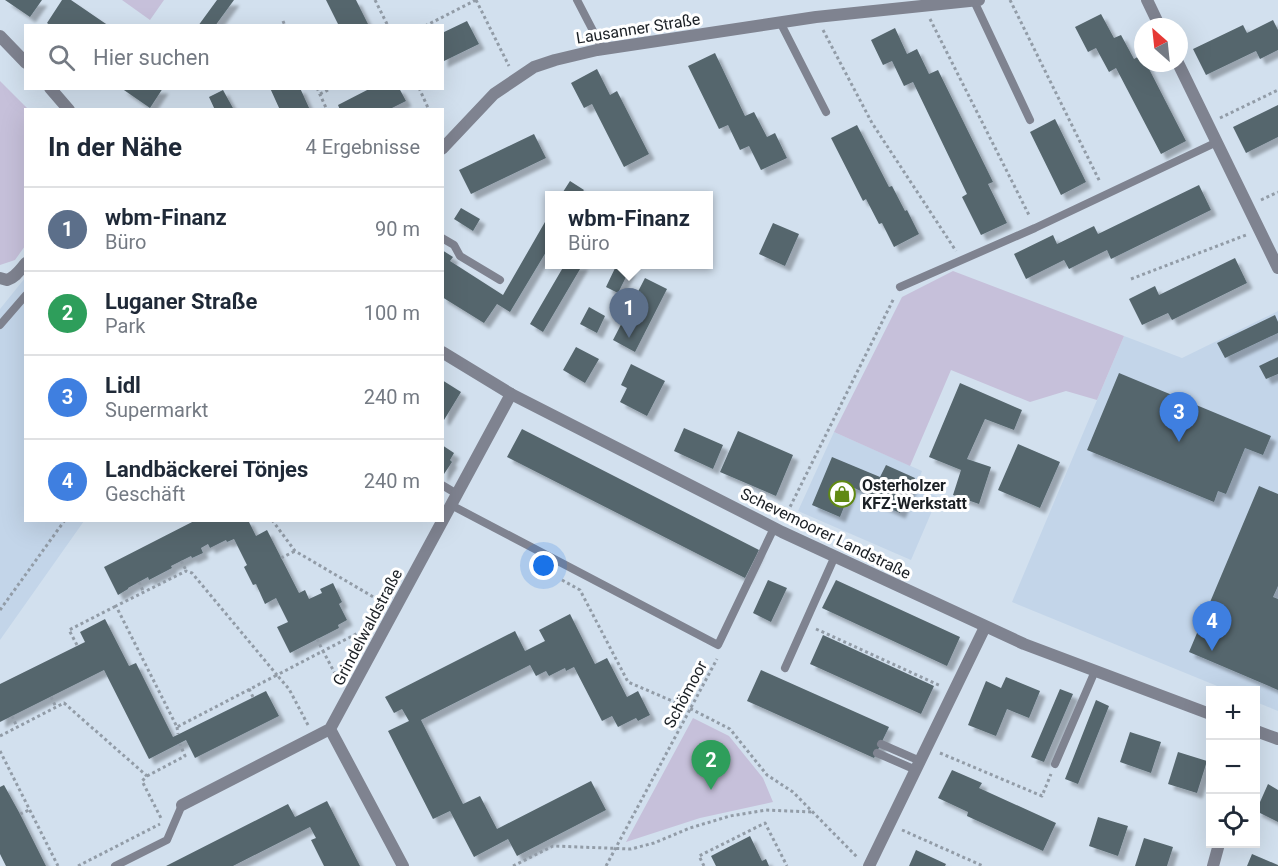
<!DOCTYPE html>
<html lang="de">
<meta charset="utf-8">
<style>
:root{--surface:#fff;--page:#f2f2f3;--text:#1f2937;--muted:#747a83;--line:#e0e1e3;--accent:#608913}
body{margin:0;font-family:Roboto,sans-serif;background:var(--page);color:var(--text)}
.controls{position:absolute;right:18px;bottom:18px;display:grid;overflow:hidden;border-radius:0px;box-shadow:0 6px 24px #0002}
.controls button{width:54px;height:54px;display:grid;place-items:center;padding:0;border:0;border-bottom:2px solid var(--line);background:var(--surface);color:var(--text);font:30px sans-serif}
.compass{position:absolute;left:1134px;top:18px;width:54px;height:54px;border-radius:50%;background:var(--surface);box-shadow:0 6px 24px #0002;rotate:333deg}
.you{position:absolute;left:544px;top:566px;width:21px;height:21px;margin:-15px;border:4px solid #fff;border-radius:50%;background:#1a73e8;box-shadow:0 0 0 9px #1a73e833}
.badge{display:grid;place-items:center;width:39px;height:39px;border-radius:50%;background:var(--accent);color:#fff;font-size:20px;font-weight:700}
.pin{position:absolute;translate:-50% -50px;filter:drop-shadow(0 2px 3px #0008)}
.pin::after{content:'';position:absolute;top:32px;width:21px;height:18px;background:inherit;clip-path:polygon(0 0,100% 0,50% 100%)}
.popup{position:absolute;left:545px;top:191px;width:168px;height:78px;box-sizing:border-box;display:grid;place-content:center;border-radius:0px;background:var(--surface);filter:drop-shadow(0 2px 4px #0005);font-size:20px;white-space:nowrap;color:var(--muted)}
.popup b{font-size:22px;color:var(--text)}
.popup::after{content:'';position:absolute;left:50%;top:100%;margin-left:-12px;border:12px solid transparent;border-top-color:var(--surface)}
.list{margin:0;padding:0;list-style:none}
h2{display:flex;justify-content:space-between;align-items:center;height:78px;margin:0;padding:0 24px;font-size:26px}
h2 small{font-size:20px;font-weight:400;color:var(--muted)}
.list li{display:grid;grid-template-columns:39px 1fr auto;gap:18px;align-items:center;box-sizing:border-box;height:84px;padding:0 24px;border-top:2px solid var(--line)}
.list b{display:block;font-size:22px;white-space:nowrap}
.list p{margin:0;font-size:20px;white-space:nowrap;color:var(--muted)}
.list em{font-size:20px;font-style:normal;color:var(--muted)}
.icon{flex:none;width:33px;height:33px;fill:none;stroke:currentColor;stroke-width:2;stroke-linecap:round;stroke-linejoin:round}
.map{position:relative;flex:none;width:1278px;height:866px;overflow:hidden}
.search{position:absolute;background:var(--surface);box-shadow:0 6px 24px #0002;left:24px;top:24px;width:420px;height:66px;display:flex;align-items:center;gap:15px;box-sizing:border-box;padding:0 21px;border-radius:0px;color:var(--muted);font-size:22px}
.panel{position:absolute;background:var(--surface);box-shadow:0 6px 24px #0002;left:24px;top:108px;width:420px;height:414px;border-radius:0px}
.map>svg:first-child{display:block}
.built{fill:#c3d5e9}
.green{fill:#c6c0da}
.building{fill:#55666d;filter:url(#shadow)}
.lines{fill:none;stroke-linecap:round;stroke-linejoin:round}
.path{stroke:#929ca7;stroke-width:3;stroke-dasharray:3 3;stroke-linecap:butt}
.service{stroke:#7f8390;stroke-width:8}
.minor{stroke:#7f8390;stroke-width:12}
.tertiary{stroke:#7f8390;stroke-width:12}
.labels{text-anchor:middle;stroke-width:6;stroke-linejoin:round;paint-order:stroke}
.street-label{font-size:16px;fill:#1b2025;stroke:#fff}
.poi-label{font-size:16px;font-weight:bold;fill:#1b2025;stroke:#fff;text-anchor:start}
</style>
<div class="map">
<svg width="1278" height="866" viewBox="0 0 1278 866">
<defs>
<filter id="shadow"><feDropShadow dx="5.5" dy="5.5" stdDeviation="1.5" flood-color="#0004"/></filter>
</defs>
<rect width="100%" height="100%" fill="#d2e0ee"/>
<path class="built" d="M25,278L26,520L84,521L0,640V309Z
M1278,311V711L1256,702V690H1227L1012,602L1124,336L1182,358Z
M834,432L922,471L916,487L938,497L911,560L798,511Z"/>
<path class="green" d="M122,0H164L150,20Z
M0,81L28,109L26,110L25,246L15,260L0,265Z
M953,271L1124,336L1097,400L1066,391L1030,402L951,370L910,466L834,432L902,297Z
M693,718L729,736L763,778L773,802L700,818L626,842Z"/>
<path class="building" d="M5,0H42L30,17Z
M62,0H71L109,26H51L47,23Z
M217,0H234L215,26H198Z
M326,0H356L369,26H339Z
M1101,14L1114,38L1121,35L1134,59L1141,55L1143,63H1146L1186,141L1161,154L1116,68L1109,72L1096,48L1088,52L1075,27Z
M1273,20L1278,30V50L1260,59L1256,51L1206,75L1193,49L1243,25L1247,33Z
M467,21L479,44L442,62V33Z
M895,28L907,54L917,49L929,74L938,70L993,182L988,184L1007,223L981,235L962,197L967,194L913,82L904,86L892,61L883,65L871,40Z
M715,53L745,116L754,112L767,137L775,133L787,158L761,170L749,146L740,150L728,125L719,129L688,66Z
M597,69L610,95L617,91L649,154L624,167L592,104L584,108L571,83Z
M121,88H163L150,108Z
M270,88H300L310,110H280Z
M371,88H399L406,101L388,110H340L338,105Z
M223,90L234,110H215L209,97Z
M1278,105V137L1246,153L1233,127Z
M1055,119L1086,182L1061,195L1030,132Z
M857,125L889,187L892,186L905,211L907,210L919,234L894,247L882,223L879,224L866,199L863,201L831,138Z
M534,134L546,158L471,194L459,170Z
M570,181L584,190L580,195H561Z
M1199,185L1211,210L1111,259L1107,250L1069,269L1064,260L1026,279L1014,254L1053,235L1057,244L1094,226L1098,234Z
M461,208L480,219L473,231L454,219Z
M549,215V247L510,312L497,304L484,323L442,297V250L453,257L450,261L503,295Z
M773,223L799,234L785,266L759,254Z
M1235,258L1247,283L1172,320L1168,313L1142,325L1129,299L1155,286L1159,295Z
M565,264H583L543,332L530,324Z
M617,264H621L630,269L618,293L606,287Z
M645,278L667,289L635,352L613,340Z
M589,307L605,316L597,333L580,324Z
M1275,315L1278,322V333L1225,358L1217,343Z
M576,347L599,359L585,383L563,370Z
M1278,357V374L1266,379L1259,366Z
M631,364L665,381L647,416L620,402L627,388L621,385Z
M1119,373L1271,436L1263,455L1245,448L1226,494L1218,491L1214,502L1087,450Z
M442,380L461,392L444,420L442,419Z
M960,383L1022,410L1014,430L985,419L967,459L991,467L979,504L953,495L961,470L929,457Z
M684,428L723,445L713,469L674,451Z
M522,429L759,550L745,578L507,457Z
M738,431L793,455L776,496L720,472Z
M1018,444L1060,462L1040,508L998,490Z
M442,445L454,453L450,460L452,462L442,477Z
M832,457L880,477L886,465L915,478L900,513L871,500L872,496L852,487L840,517L812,505Z
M1259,486L1278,494V586L1273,597L1278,599V690L1189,652Z
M196,520H248L256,536L267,530L299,593L305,590L309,599L322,593L320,589L333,583L342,602L339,604L347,620L338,625L339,628L290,653L277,627L288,622L276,598L265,604L256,584L253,585L244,567L247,565L234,539L227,542L226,540L210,548L208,544L201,548L203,553L192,558L191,556L171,566L172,568L149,580L148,577L128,588V589L118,595L104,567Z
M768,580L787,588L771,622L753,613Z
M836,580L960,637L947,666L822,608Z
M570,614L595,664L607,658L627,697L638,691L650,715L638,721L636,718L618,727L612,716L602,721L574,667L566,671L565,668L549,676L546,671L536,676L530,665L421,720L463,804L480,796L497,829L591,781L606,810L517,856L508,839L474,857L450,811L433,819L388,731L409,721L402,709L394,713L385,697L515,631L525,651L545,641L539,630Z
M105,619L129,666L136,663L173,737L266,691L279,716L195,758L186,740L149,759L104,670L0,722V684L85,642L80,632Z
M823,635L934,686L921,714L810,664Z
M761,670L889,727L874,758L747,701Z
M1006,677L1040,691L1029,718L1007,709L996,736L968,725L986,681L1001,688Z
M1060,689L1073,694L1044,762L1031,757Z
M1096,700L1109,706L1078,784L1065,779Z
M1130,732L1161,742L1151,773L1120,762Z
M1178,752L1207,761L1197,793L1168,784Z
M952,770L982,783L979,788L1056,823L1043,851L967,816L968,812L938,798Z
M1268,784L1278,790V822L1256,811Z
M4,785L20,814L46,866H6L0,854V787Z
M327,801L360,866H324L311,840L316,838L310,827L233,866H166L288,804L295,817Z
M1098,817L1128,826L1118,856L1089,846Z
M750,836L762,861L766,859L769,866H716L711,856Z
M1144,838L1173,847L1167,866H1135Z
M916,850L946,864L945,866H909Z
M1252,854L1278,865V866H1247Z"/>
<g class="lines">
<path class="path" d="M375,0L388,26
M476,0L509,66
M1010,0L1100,182
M930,19L1030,217
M283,21L285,26
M425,26L476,0
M823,30L872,123L956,251
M317,88L327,110
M419,88L429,110
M320,94L332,88
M1220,118L1278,90
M1261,200L1278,192
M1131,279L1246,235
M786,518L790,507L894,298
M272,520L295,551L382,602
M281,558L295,551
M181,561L186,570
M562,580L580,590L628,682L691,709L730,729L767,775L793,792L858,858
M139,582L143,591
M0,610L65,520
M816,629L941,686
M317,639L323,651L366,629
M77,645L69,630L116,606
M249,689L253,697
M51,697L56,707
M12,716L17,727
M308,725L289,689L277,675L177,727L116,606L186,571L192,573L277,675L323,651L339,681
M177,727L178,734
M0,736L64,703L147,776L142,781L162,820
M0,751L58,866
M940,753L1042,796L1051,774
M147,776L185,756L180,744
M20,814L29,810
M902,830L983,866
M78,866L160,824
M513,866L553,846L631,849L654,843L690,828L730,816L766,810L813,812
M606,866L717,659
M704,866L699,856L765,823L787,866"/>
<path class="service" d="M577,0L603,50
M974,1L1030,120
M780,22L826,112
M442,238L454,245L460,256L500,280
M900,287L1035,228L1217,142
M0,325L26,295
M442,485L457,494
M451,505L718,645L774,528
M785,668L835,556
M881,744L920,761
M877,753L916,770
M1055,764L1095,671
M115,866L167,840L182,805"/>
<path class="minor" d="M1147,0L1160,27
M1178,63L1278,268
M442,149L494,94L534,67L555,60L597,50L816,17L979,0
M0,278L7,280C16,277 20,270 26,263
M330,729L403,866
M182,805L330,729L511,394
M869,866L985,627
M1213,866L1219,844"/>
<path class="tertiary" d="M0,36L26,63
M50,88L69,110
M442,352L511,394L782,532L1024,644L1210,714
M1256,731L1278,739"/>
</g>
<defs>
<g id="shop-ring" transform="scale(1.35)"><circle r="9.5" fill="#fff" stroke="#608913" stroke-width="1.5"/><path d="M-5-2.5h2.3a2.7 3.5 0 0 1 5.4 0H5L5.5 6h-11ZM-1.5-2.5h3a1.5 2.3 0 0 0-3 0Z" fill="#608913"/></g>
</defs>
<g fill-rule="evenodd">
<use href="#shop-ring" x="842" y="494"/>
</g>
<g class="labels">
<g class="street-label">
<text transform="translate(638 28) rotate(-9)" y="6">Lausanner Straße</text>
<text transform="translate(826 533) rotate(26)" y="6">Schevemoorer Landstraße</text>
<text transform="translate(367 627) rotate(-62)" y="6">Grindelwaldstraße</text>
<text transform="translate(685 694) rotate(-62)" y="6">Schömoor</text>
</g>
<g class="poi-label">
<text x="862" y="491">Osterholzer<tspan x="862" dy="18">KFZ-Werkstatt</tspan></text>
</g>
</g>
</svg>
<div class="controls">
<button>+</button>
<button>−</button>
<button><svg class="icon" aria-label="locate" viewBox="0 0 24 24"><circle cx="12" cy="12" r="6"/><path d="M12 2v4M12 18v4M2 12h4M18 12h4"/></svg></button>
</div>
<svg class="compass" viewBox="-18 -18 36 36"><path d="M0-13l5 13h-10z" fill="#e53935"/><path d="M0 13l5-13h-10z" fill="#747a83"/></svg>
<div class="you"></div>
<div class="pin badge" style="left:629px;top:338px;background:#5c6f8a">1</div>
<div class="popup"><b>wbm-Finanz</b>Büro</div>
<div class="pin badge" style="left:711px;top:790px;background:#2e9e5b">2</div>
<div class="pin badge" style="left:1179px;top:442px;background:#3f7fe0">3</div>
<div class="pin badge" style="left:1212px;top:651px;background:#3f7fe0">4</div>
<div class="search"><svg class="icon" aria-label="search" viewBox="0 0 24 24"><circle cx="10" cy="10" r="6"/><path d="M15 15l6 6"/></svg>Hier suchen</div>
<section class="panel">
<h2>In der Nähe<small>4 Ergebnisse</small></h2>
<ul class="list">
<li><span class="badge" style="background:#5c6f8a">1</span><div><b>wbm-Finanz</b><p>Büro</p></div><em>90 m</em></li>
<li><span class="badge" style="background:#2e9e5b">2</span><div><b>Luganer Straße</b><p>Park</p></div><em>100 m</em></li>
<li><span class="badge" style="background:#3f7fe0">3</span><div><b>Lidl</b><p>Supermarkt</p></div><em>240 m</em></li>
<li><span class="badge" style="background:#3f7fe0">4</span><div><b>Landbäckerei Tönjes</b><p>Geschäft</p></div><em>240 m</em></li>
</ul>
</section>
</div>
